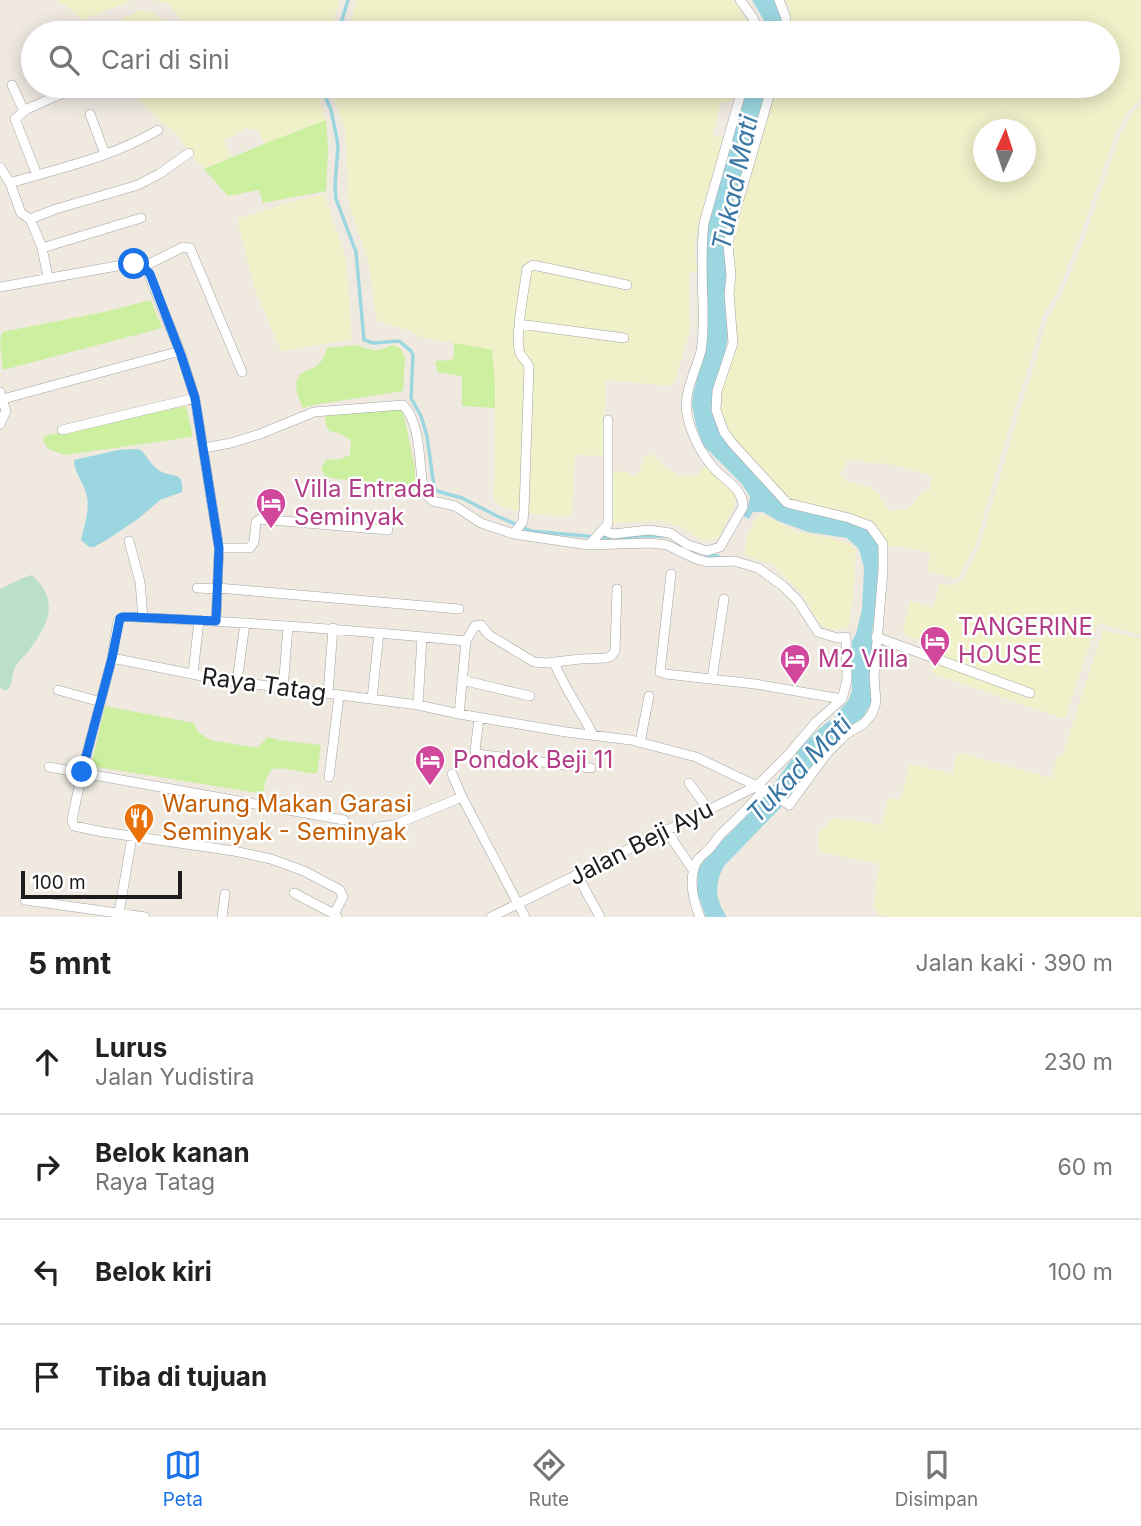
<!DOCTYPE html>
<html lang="id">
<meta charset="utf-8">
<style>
:root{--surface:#fff;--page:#f6f6f6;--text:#222;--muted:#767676;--line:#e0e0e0;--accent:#1a73e8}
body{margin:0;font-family:Inter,sans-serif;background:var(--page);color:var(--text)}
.compass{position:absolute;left:973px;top:119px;width:63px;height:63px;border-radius:50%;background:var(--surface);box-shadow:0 4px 18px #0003;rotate:3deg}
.scale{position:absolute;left:21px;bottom:18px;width:161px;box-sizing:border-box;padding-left:7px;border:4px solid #1c1c1c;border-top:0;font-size:19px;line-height:24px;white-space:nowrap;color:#1c1c1c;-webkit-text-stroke:5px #fff;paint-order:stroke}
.stop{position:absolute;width:21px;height:21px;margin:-16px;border:5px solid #1a73e8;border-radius:50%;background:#fff}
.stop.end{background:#1a73e8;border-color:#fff;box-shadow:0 2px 7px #0008}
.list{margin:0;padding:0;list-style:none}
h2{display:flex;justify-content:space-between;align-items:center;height:91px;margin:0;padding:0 28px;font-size:30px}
h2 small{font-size:23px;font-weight:400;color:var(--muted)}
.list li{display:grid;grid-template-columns:46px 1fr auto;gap:21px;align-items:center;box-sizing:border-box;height:105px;padding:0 28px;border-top:2px solid var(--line)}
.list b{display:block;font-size:26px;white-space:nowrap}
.list p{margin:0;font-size:23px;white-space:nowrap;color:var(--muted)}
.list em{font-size:23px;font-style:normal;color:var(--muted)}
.icon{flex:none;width:38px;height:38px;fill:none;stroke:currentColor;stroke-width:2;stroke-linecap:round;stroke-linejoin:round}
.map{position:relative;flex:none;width:1141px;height:917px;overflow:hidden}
.search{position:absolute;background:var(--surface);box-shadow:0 4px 18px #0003;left:21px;right:21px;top:21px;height:77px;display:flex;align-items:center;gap:18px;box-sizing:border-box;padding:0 24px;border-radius:38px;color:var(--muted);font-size:26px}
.sheet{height:511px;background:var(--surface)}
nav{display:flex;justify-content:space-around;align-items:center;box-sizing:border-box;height:98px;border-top:2px solid var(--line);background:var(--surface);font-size:19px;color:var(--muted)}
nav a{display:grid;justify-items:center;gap:4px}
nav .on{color:var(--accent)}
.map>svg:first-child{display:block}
.farmland{fill:#f0f0c9;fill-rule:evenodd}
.grass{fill:#cdefa0}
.wetland{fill:#bbdfcb}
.water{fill:#9cd7e1}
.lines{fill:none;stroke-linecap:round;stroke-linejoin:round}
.stream{stroke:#9cd7e1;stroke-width:3.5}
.minor-casing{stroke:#a3a3a3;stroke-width:10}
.minor{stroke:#fff;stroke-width:9}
.route{stroke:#1a73e8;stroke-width:9}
.labels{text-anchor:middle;stroke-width:5;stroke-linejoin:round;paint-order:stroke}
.hotel-label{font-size:24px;fill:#b23c85;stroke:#fff;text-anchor:start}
.street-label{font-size:24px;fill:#1c1c1c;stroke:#fff}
.food-label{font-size:24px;fill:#c56008;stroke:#fff;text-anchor:start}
.water-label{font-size:26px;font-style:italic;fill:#3b78a4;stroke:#fff}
</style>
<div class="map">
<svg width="1141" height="917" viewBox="0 0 1141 917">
<rect width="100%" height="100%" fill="#efe9e0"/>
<path class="farmland" d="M56,0H133L82,20L75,12Z
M153,0H340L330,33H228L189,28L181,21L171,5Z
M357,0H733L748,23L753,33H347Z
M785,0H1141V99L1128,111L1116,133L1078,241L1057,293L1042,317L1031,360L1015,407L975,546L962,570L961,574L956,579L927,570L931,554L902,546H888L887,542L873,522L850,514L789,499L736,442L727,430L720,409L721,391L737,344L733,294L732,246L735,223L773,94L776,86H803L841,92L845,89V86H1108V33H790L789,5ZM984,130H1026V172H984ZM848,459L858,460L867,463L889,464L931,475L930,490L921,493L912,505L906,509L888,511L879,494L870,487L848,482L840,475Z
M142,10L151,12L161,19L174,33H91L90,32Z
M125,86H314L326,120L264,144L258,130L247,128L223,141L232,156L204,169L176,134L158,119Z
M332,86H738L735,95L729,103L721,102L718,113L713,135L723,139L698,226L694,245L697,271L689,273L690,331L675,380L671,386L606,380L603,456L575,455L572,513L567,516L542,515L515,510L499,505L494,500L495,383L492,350L420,337L411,331L377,321L368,261L349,205L345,129L332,95Z
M1141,105V635L1099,623L1095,629L1065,719L934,674L932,667L937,644L909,637L905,635L903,631L910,601L933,607L940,584L954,585L962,580L979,548L1020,409L1036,361L1047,319L1061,295L1083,243L1120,135L1132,114Z
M324,194L346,259L352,340L281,351L254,287L237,219L294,201Z
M652,454L667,469L680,476H695L699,474L707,465L716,477L734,493L736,498L734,507L718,538L714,540H704L695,536L682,527L662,521L613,523V473L624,471L632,476L637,475L640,471L644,457L648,455Z
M759,515H764L797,532L831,538L849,544L853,547L856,550L854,590L849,627L839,630L829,629L820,625L805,598L774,565L744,555L746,540L753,522Z
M1103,630L1141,639V917H888L879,915L873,906L880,864L820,852L818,835L821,831L831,820L836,818L882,825L888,797L897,800L901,798L910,764L953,774L956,755L961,753L1051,778L1058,756L1063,754Z"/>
<path class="grass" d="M326,120L328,148L326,191L263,203L259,190L228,196L204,169L264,144Z
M151,300L162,328L3,370L0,342L2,332L104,312Z
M454,343L492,350L495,383V408L462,406V376L441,373L437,371L435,361L451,360L454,357Z
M356,345C376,351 372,353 393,345L401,349L405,358L403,391L313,405L303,408C298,397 290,379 304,372C309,369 311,370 315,367C322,363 325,355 327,348Z
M186,406L192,432V437L65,455L48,449L43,440L44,436Z
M398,408L403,411L415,469V489L406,494L376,485L326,477L321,469L326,460L340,459L350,455L351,440L339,433L329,431L325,422L326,415Z
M105,706L194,723L198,732L210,740L257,748L268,737L278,740L321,745L317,773C302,774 286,765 271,770L266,779L263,794L91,766Z"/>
<path class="wetland" d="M32,575C62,603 47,627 26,654C22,658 18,662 15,667C11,676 14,686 5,691L0,687V589L23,578Z"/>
<path class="water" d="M752,0H778L785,33H768L765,22Z
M750,86H769L764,95L736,199L726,246L728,336L714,414L782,499L870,527L879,540L881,563L872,633L873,687L871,704L863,717L830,743L788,800L724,866C714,885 715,899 727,917H706L697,892L698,869L714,848L732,831L768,792L799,749L819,729L833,718L848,701L852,691V641L856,634L862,609L864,568L859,549L847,538L808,532L778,521L763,512H753L749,519L741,515L745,506H748L750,497L742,484L703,445L696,425L692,405L693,395L703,355L708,326L706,296V233L744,94Z
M136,449L141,450C146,455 150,463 156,468C169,480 185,468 182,492L160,500L138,519L108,539L94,547H89L81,540C84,525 91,509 86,493C83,482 74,472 74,460L118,450Z"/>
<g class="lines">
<path class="stream" d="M338,33L348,0
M321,86L331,110L337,139L338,148L335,184L336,199L356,252L364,340L373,343L399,341L411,351L413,355L411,398L421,416L427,436L434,487L437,491L462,498L497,516L531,531L619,539L639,536H664
M706,555L718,556"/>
<g class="minor-casing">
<path id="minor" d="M740,0L753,18L759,33
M779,0L786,18V33
M12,85L24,111
M90,114L105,154
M0,167L10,183L21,213L30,219L36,233L42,248L48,277
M37,175L15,119L27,109L61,94
M10,183C60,168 113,157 158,130
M30,219L56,209L138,185L159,174L189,153
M42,248L141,218
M143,267L183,247L190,248L242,372
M0,287L117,266L139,264L147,270L181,354L195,398L219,548L216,621
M519,324L624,338
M0,392L6,411L0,424
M3,399L180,351
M62,430L195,398
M204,448L231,443L260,434L314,412L403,405C421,423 419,463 423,488L425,493L433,501L455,506L481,523L514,534L588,545L651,543L667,545L696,559L707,562L734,561L758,568L783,586L798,601L818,632L837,638L846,637L847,680L842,699
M602,530L613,534L649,530L670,533L688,545L707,551L720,547L743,507C743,487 723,480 712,466C700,452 690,431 687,413C683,393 696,371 701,351C704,335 703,320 703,303C702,277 701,250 704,223L743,86
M514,534L523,521L524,510L529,367C527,361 522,358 520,353C514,339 525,286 527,269L533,265L627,285
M129,541L140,582L143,617
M588,545C596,539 601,531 608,524V420
M219,548H250L254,542L256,522L260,519L388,530
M671,574L660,672L666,674L755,684L842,699
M197,588L218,589
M218,588L459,609
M876,637L1030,693
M112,658L222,680L418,705L459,714L566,732L631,740L696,757L767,791L789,805L828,752L846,734L863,724L872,714L876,702L874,677L883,570V544L870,526L849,518L787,503L733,444L724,432L716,410L717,391L733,343L729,294L731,275L728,246L732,223L772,86
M554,662C564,688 581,710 593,735
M193,674L199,620
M712,679L724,599
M462,680L530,696
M237,682L245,623
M283,689L288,626
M58,690L101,702
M328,694L333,628
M372,699L379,633
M418,705L422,637
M459,714L466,641L475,626L481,625L489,635L534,662L547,663L580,659L606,658L611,656L615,651L617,589
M479,718L475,751L476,754L591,768
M640,743L649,696
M49,767L344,820
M452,774L462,797L525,917
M329,777L339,696
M689,783L708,809
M377,827L394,825L462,797
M667,829L674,842L693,870
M577,875L600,917
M294,893L334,914
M25,900L145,917
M119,913L132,837
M222,917L225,894
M337,917L334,914L343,897L340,890L304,871L271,859L234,851L103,832L74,826L72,820L82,772L112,658L118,621L123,617H131C243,622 354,630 466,641
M491,917L757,786L789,754L816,722L842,699
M700,917C693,900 688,881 696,863C699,857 703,855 707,851C713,846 716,839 722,833C737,819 751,806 764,789"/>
</g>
<use href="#minor" class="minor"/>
</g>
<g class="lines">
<path class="route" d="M82,772L112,658L120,618L123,617H131L216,621L219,548L195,398L181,355L150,274L143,267L134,264"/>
</g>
<defs>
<g id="hotel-pin" transform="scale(1.575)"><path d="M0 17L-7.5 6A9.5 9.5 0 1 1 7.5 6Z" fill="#d1479c" stroke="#fff"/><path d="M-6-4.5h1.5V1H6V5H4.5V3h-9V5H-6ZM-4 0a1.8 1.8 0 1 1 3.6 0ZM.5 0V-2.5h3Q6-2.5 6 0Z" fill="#fff"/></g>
<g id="restaurant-pin" transform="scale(1.575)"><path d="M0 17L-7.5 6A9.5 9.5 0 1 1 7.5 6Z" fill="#e8710a" stroke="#fff"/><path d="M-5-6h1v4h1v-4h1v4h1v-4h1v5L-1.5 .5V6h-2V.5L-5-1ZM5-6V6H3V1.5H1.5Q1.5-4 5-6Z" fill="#fff"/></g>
</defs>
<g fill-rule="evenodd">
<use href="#hotel-pin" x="271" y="503"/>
<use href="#hotel-pin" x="935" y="641"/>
<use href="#hotel-pin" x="795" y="659"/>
<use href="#hotel-pin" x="430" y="760"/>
<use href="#restaurant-pin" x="139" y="818"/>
</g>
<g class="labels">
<g class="hotel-label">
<text x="294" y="497">Villa Entrada<tspan x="294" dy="28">Seminyak</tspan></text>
<text x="958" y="635">TANGERINE<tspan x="958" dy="28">HOUSE</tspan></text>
<text x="818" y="667">M2 Villa</text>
<text x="453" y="768">Pondok Beji 11</text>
</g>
<g class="street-label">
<text transform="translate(264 685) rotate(8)" y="8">Raya Tatag</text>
<text transform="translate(641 843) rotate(-27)" y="8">Jalan Beji Ayu</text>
</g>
<g class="food-label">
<text x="162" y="812">Warung Makan Garasi<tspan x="162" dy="28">Seminyak - Seminyak</tspan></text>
</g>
<g class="water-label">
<text transform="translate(735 183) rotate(-78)" y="9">Tukad Mati</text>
<text transform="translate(799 769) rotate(-46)" y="9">Tukad Mati</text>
</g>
</g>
</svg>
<svg class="compass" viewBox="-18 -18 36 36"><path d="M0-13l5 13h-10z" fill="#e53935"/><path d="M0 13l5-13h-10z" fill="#767676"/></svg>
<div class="scale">100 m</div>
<div class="stop" style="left:134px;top:264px"></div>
<div class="stop end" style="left:82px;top:772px"></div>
<div class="search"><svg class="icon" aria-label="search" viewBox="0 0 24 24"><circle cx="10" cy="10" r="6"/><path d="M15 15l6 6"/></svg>Cari di sini</div>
</div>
<section class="sheet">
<h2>5 mnt<small>Jalan kaki · 390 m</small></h2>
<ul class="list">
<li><svg class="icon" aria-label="ahead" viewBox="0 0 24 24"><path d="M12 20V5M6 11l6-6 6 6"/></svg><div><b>Lurus</b><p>Jalan Yudistira</p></div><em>230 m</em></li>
<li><svg class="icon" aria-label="right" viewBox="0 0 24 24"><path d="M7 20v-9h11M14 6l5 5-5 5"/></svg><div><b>Belok kanan</b><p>Raya Tatag</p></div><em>60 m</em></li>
<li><svg class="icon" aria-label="left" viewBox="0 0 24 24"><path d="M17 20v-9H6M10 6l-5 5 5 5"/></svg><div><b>Belok kiri</b></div><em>100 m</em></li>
<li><svg class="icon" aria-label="arrive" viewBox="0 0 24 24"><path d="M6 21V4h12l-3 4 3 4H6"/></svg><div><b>Tiba di tujuan</b></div></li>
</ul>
</section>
<nav>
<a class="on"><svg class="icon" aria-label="map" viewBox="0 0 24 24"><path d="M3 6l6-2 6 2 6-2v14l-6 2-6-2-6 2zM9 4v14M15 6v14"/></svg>Peta</a>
<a><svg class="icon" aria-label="directions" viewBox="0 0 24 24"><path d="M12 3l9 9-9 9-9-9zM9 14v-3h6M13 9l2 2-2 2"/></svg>Rute</a>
<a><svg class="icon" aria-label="saved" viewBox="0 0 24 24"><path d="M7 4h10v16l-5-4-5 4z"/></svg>Disimpan</a>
</nav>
